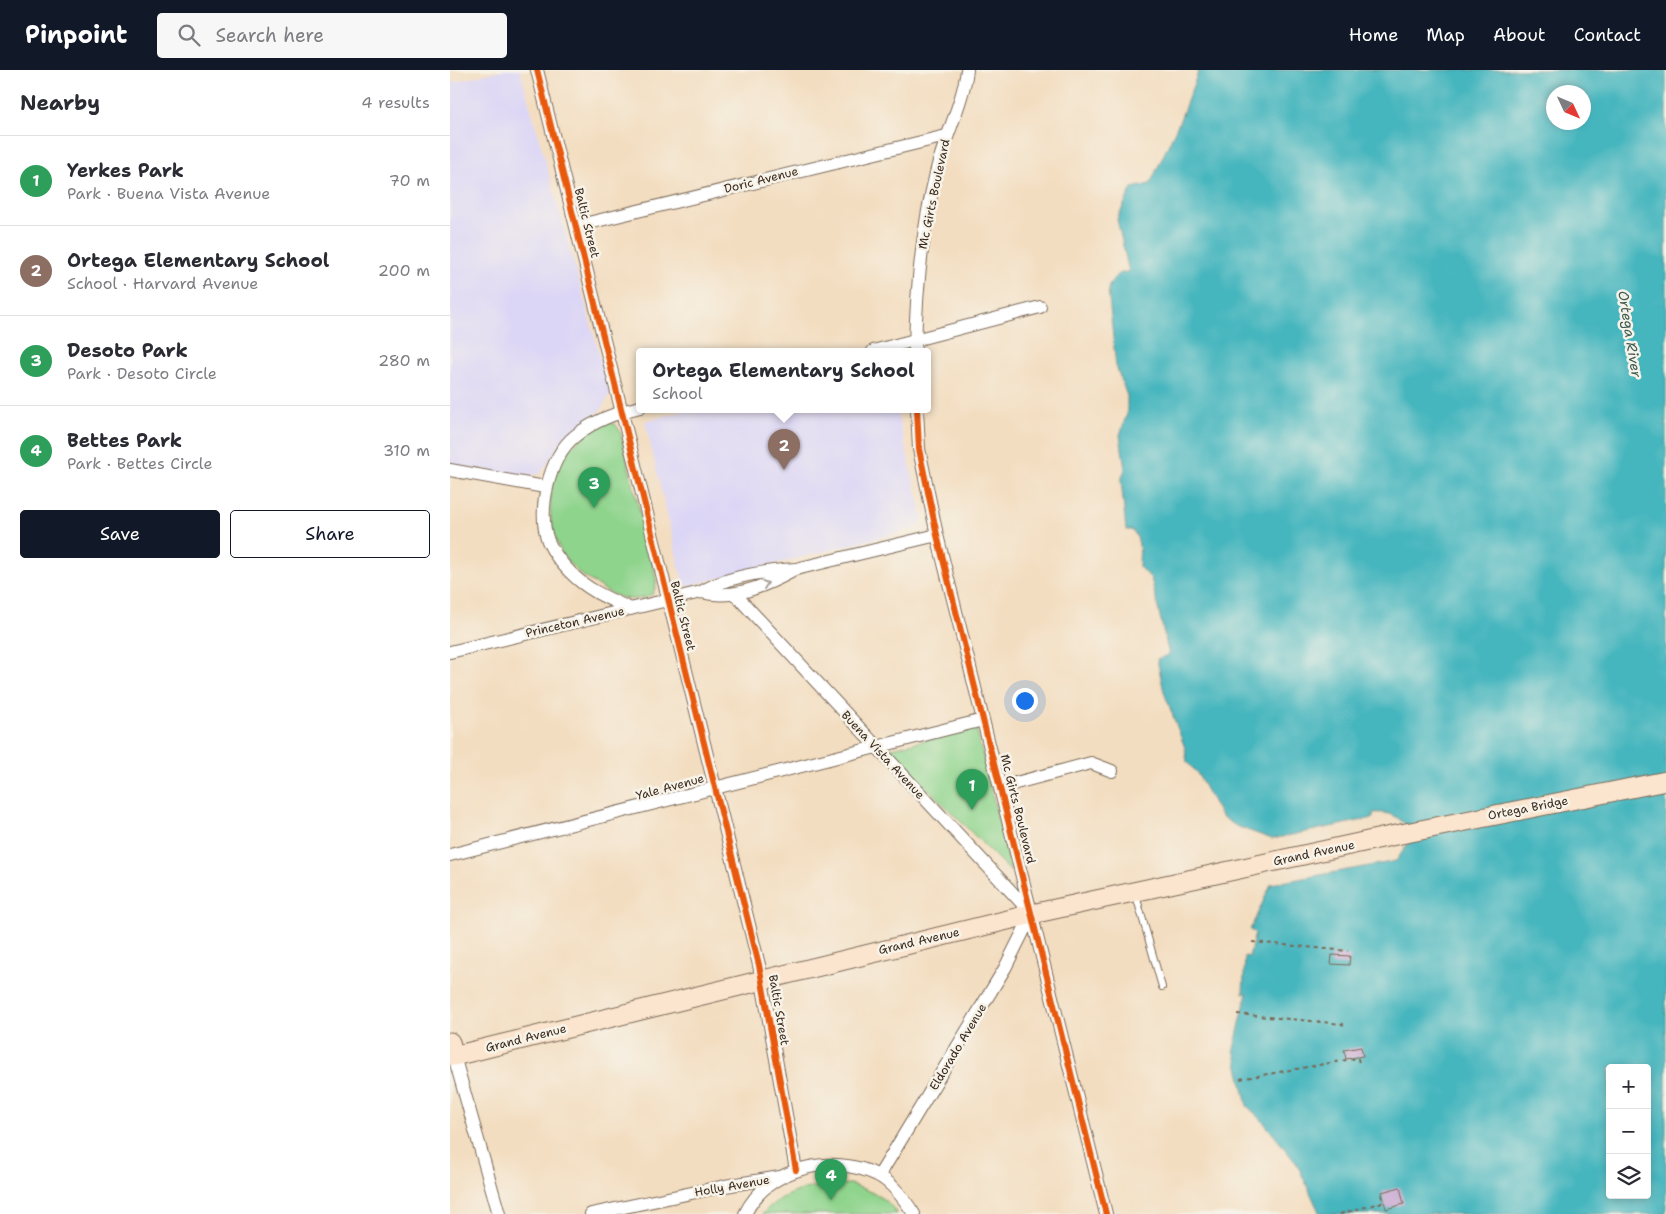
<!DOCTYPE html>
<meta charset="utf-8">
<style>
:root{--surface:#fff;--page:#f7f7f7;--text:#2b2b33;--muted:#7c7c81;--line:#e1e1e2;--accent:#111827}
body{margin:0;font-family:"Shantell Sans",sans-serif;background:var(--page);color:var(--text)}
.controls{position:absolute;right:15px;bottom:15px;display:grid;overflow:hidden;border-radius:5px;box-shadow:0 2px 8px #0003}
.controls button{width:45px;height:45px;display:grid;place-items:center;padding:0;border:0;border-bottom:1px solid var(--line);background:var(--surface);color:var(--text);font:25px sans-serif}
.compass{position:absolute;left:1096px;top:15px;width:45px;height:45px;border-radius:50%;background:var(--surface);box-shadow:0 2px 8px #0003;rotate:134deg}
.you{position:absolute;left:574px;top:630px;width:18px;height:18px;margin:-12px;border:4px solid #fff;border-radius:50%;background:#1a73e8;box-shadow:0 0 0 8px #1a73e833}
.badge{display:grid;place-items:center;width:32px;height:32px;border-radius:50%;background:var(--accent);color:#fff;font-size:16px;font-weight:700}
.pin{position:absolute;translate:-50% -41px;filter:drop-shadow(0 1px 2px #0008)}
.pin::after{content:'';position:absolute;top:26px;width:18px;height:15px;background:inherit;clip-path:polygon(0 0,100% 0,50% 100%)}
.popup{position:absolute;left:186px;top:278px;width:295px;height:65px;box-sizing:border-box;display:grid;place-content:center;border-radius:5px;background:var(--surface);filter:drop-shadow(0 1px 4px #0005);font-size:16px;white-space:nowrap;color:var(--muted)}
.popup b{font-size:19px;color:var(--text)}
.popup::after{content:'';position:absolute;left:50%;top:100%;margin-left:-10px;border:10px solid transparent;border-top-color:var(--surface)}
.list{margin:0;padding:0;list-style:none}
h2{display:flex;justify-content:space-between;align-items:center;height:65px;margin:0;padding:0 20px;font-size:21px}
h2 small{font-size:16px;font-weight:400;color:var(--muted)}
.list li{display:grid;grid-template-columns:32px 1fr auto;gap:15px;align-items:center;box-sizing:border-box;height:90px;padding:0 20px;border-top:1px solid var(--line)}
.list b{display:block;font-size:19px;white-space:nowrap}
.list p{margin:0;font-size:16px;white-space:nowrap;color:var(--muted)}
.list em{font-size:16px;font-style:normal;color:var(--muted)}
.actions{display:flex;gap:10px;padding:15px 20px}
.actions a{flex:1;padding:11px 0;border:1px solid var(--accent);border-radius:5px;text-align:center;font-size:18px;color:var(--accent)}
.actions .main{background:var(--accent);color:#fff}
.icon{flex:none;width:28px;height:28px;fill:none;stroke:currentColor;stroke-width:2;stroke-linecap:round;stroke-linejoin:round}
.map{position:relative;flex:none;width:1216px;height:1144px;overflow:hidden}
header{display:flex;align-items:center;gap:30px;box-sizing:border-box;height:70px;padding:0 25px;background:var(--accent);color:#fff}
header strong{font-size:24px}
nav{display:flex;gap:28px;margin-inline-start:auto;font-size:18px}
.search{width:350px;height:45px;background:var(--page);display:flex;align-items:center;gap:12px;box-sizing:border-box;padding:0 18px;border-radius:5px;color:var(--muted);font-size:19px}
main{display:flex}
aside{flex:1;background:var(--surface)}
.map>svg:first-child{display:block}
.built{fill:#dcd6f6}
.green{fill:#8fd48d;stroke:#657f56}
.water{fill:#45b5be;stroke:#40706e;fill-rule:evenodd}
.building{fill:#c4a3d0}
.lines{fill:none;stroke-linecap:round;stroke-linejoin:round}
.lane-casing{stroke:#7b6957;stroke-width:8}
.street-casing{stroke:#7b6957;stroke-width:14}
.secondary-casing{stroke:#7b6957;stroke-width:21}
.path{stroke:#7b6957;stroke-width:2;stroke-dasharray:4 4;stroke-linecap:butt}
.lane{stroke:#fff;stroke-width:6}
.street{stroke:#fff;stroke-width:12}
.secondary{stroke:#fce5cf;stroke-width:19}
.cycleway-casing{stroke:#f7f3e8;stroke-width:9}
.cycleway{stroke:#e8590c;stroke-width:6}
.oneway{stroke:#a79f9a}
.labels{text-anchor:middle;stroke-width:5;stroke-linejoin:round;paint-order:stroke}
.street-label{font-size:12px;fill:#3b2a1e;stroke:#f7f3e8}
.water-label{font-size:14px;font-style:italic;fill:#3e5b56;stroke:#f7f3e8}
</style>
<header>
<strong>Pinpoint</strong>
<div class="search"><svg class="icon" aria-label="search" viewBox="0 0 24 24"><circle cx="10" cy="10" r="6"/><path d="M15 15l6 6"/></svg>Search here</div>
<nav><a>Home</a><a>Map</a><a>About</a><a>Contact</a></nav>
</header>
<main>
<aside>
<h2>Nearby<small>4 results</small></h2>
<ul class="list">
<li><span class="badge" style="background:#2e9e5b">1</span><div><b>Yerkes Park</b><p>Park · Buena Vista Avenue</p></div><em>70 m</em></li>
<li><span class="badge" style="background:#8d6e63">2</span><div><b>Ortega Elementary School</b><p>School · Harvard Avenue</p></div><em>200 m</em></li>
<li><span class="badge" style="background:#2e9e5b">3</span><div><b>Desoto Park</b><p>Park · Desoto Circle</p></div><em>280 m</em></li>
<li><span class="badge" style="background:#2e9e5b">4</span><div><b>Bettes Park</b><p>Park · Bettes Circle</p></div><em>310 m</em></li>
</ul>
<div class="actions"><a class="main">Save</a><a>Share</a></div>
</aside>
<div class="map">
<svg width="1216" height="1144" viewBox="0 0 1216 1144">
<rect width="100%" height="100%" fill="#f7f3e8"/>
<filter id="ink" filterUnits="userSpaceOnUse"><feTurbulence type="fractalNoise" baseFrequency=".02" numOctaves="2"/><feDisplacementMap in="SourceGraphic" scale="10" xChannelSelector="R" yChannelSelector="G"/><feConvolveMatrix kernelMatrix="1 2 1 2 8 2 1 2 1" color-interpolation-filters="sRGB"/></filter>
<filter id="wash" filterUnits="userSpaceOnUse"><feTurbulence type="fractalNoise" baseFrequency=".0096" numOctaves="4" result="noise"/><feDisplacementMap in="SourceGraphic" scale="20" xChannelSelector="R" yChannelSelector="G"/><feGaussianBlur stdDeviation="1.12" result="paint"/><feColorMatrix in="noise" values="0 0 0 0 0 0 0 0 0 0 0 0 0 0 0 0 0 1.4 0 .05"/><feComposite in="paint" operator="in"/></filter>
<g filter="url(#wash)">
<rect width="100%" height="100%" fill="#f3ddc0"/>
<path class="built" d="M52,0H70L160,323L151,340L116,366L90,404L72,406L0,395V13Z
M244,339H446L473,449L467,458L234,517L195,351Z"/>
<path class="green" d="M159,352L166,355L170,361L206,508V515L203,524C184,534 167,528 150,517C139,510 129,504 120,494C94,463 94,411 119,380C130,367 144,360 159,352Z
M526,658L561,802L438,679Z
M400,1114C417,1120 438,1127 447,1144H312C337,1118 365,1115 400,1114Z"/>
<path class="water" d="M749,0H1216V1144H870L847,1094L811,1049L797,1036L784,979L797,923H793L795,886L799,887L805,863L800,860L821,814L946,791L958,774L955,754C944,744 937,742 923,743V748L822,769L786,756L771,746L747,703L737,692L735,678L714,622L707,589L719,585L701,508L689,497C689,483 692,471 682,460H676L671,410L675,399L670,365L677,343V326L666,296L658,219C662,208 668,202 679,202L667,149L682,118L700,114L730,50ZM1104,22H1134V52H1104ZM1160,998H1197V1125H1160Z"/>
<g id="blocks">
<path class="building" d="M882,885L900,886L899,895L881,894Z
M911,977L913,986L896,989L894,980Z
M950,1117L954,1134L936,1139L932,1122Z"/>
</g>
</g>
<g filter="url(#ink)">
<use href="#blocks" fill-opacity="0" stroke="#7b6957" stroke-width="1"/>
<g class="lines">
<g class="lane-casing">
<path id="lane" d="M685,822L712,917"/>
</g>
<g class="street-casing">
<path id="street" d="M87,0L309,895L346,1100
M126,156L496,66
M423,281L590,237
M465,281C466,220 472,159 487,99C495,67 513,32 517,0
M467,339L469,379L487,465L656,1144
M0,400L95,417
M251,522C282,530 313,517 341,502
M285,524L582,844L555,898L429,1106
M181,539C159,529 137,520 120,502C112,494 103,482 98,471C87,440 99,387 125,366C145,350 166,343 190,337
M0,582L251,522C277,506 315,501 346,499L487,465
M551,717L641,693L662,701
M0,785L533,650
M0,987L4,986L49,1144
M141,1144L275,1116L330,1107
M295,1144C317,1097 383,1083 427,1105C442,1112 455,1130 464,1144"/>
</g>
<g class="secondary-casing">
<path id="secondary" d="M0,972L4,986L582,844L941,766L1216,711"/>
</g>
<path class="path" d="M802,872L898,881
M787,944L893,954L892,957
M790,1009L908,988L909,994
M890,1144L933,1132L931,1124"/>
<use href="#lane" class="lane"/>
<use href="#street" class="street"/>
<use href="#secondary" class="secondary"/>
<g class="cycleway-casing">
<path id="cycleway" d="M87,0L309,895L346,1100
M467,339L469,379L487,465L656,1144"/>
</g>
<use href="#cycleway" class="cycleway"/>
</g>
<defs><path id="oneway-chevron" d="M-2-3.5L2.5 0L-2 3.5" fill="none" stroke-width="1.6" stroke-linecap="round" stroke-linejoin="round" transform="scale(1.25)"/></defs>
<use class="oneway" href="#oneway-chevron" transform="translate(315 514) rotate(-19)"/>
</g>
<g class="labels">
<g class="street-label">
<text transform="translate(311 110) rotate(-14)" y="4">Doric Avenue</text>
<text transform="translate(484 124) rotate(-78)" y="4">Mc Girts Boulevard</text>
<text transform="translate(137 153) rotate(76)" y="4">Baltic Street</text>
<text transform="translate(233 546) rotate(76)" y="4">Baltic Street</text>
<text transform="translate(125 552) rotate(-13)" y="4">Princeton Avenue</text>
<text transform="translate(433 685) rotate(47)" y="4">Buena Vista Avenue</text>
<text transform="translate(220 717) rotate(-15)" y="4">Yale Avenue</text>
<text transform="translate(1078 738) rotate(-11)" y="4">Ortega Bridge</text>
<text transform="translate(568 739) rotate(76)" y="4">Mc Girts Boulevard</text>
<text transform="translate(864 783) rotate(-12)" y="4">Grand Avenue</text>
<text transform="translate(469 871) rotate(-13)" y="4">Grand Avenue</text>
<text transform="translate(329 940) rotate(80)" y="4">Baltic Street</text>
<text transform="translate(76 968) rotate(-14)" y="4">Grand Avenue</text>
<text transform="translate(508 977) rotate(-59)" y="4">Eldorado Avenue</text>
<text transform="translate(282 1116) rotate(-10)" y="4">Holly Avenue</text>
</g>
<g class="water-label">
<text transform="translate(1180 264) rotate(81)" y="5">Ortega River</text>
</g>
</g>
</svg>
<div class="controls">
<button>+</button>
<button>−</button>
<button><svg class="icon" aria-label="layers" viewBox="0 0 24 24"><path d="M12 4l9 5-9 5-9-5zM3 14l9 5 9-5"/></svg></button>
</div>
<svg class="compass" viewBox="-18 -18 36 36"><path d="M0-13l5 13h-10z" fill="#e53935"/><path d="M0 13l5-13h-10z" fill="#7c7c81"/></svg>
<div class="you"></div>
<div class="pin badge" style="left:522px;top:740px;background:#2e9e5b">1</div>
<div class="pin badge" style="left:334px;top:400px;background:#8d6e63">2</div>
<div class="popup"><b>Ortega Elementary School</b>School</div>
<div class="pin badge" style="left:144px;top:438px;background:#2e9e5b">3</div>
<div class="pin badge" style="left:381px;top:1130px;background:#2e9e5b">4</div>
</div>
</main>
